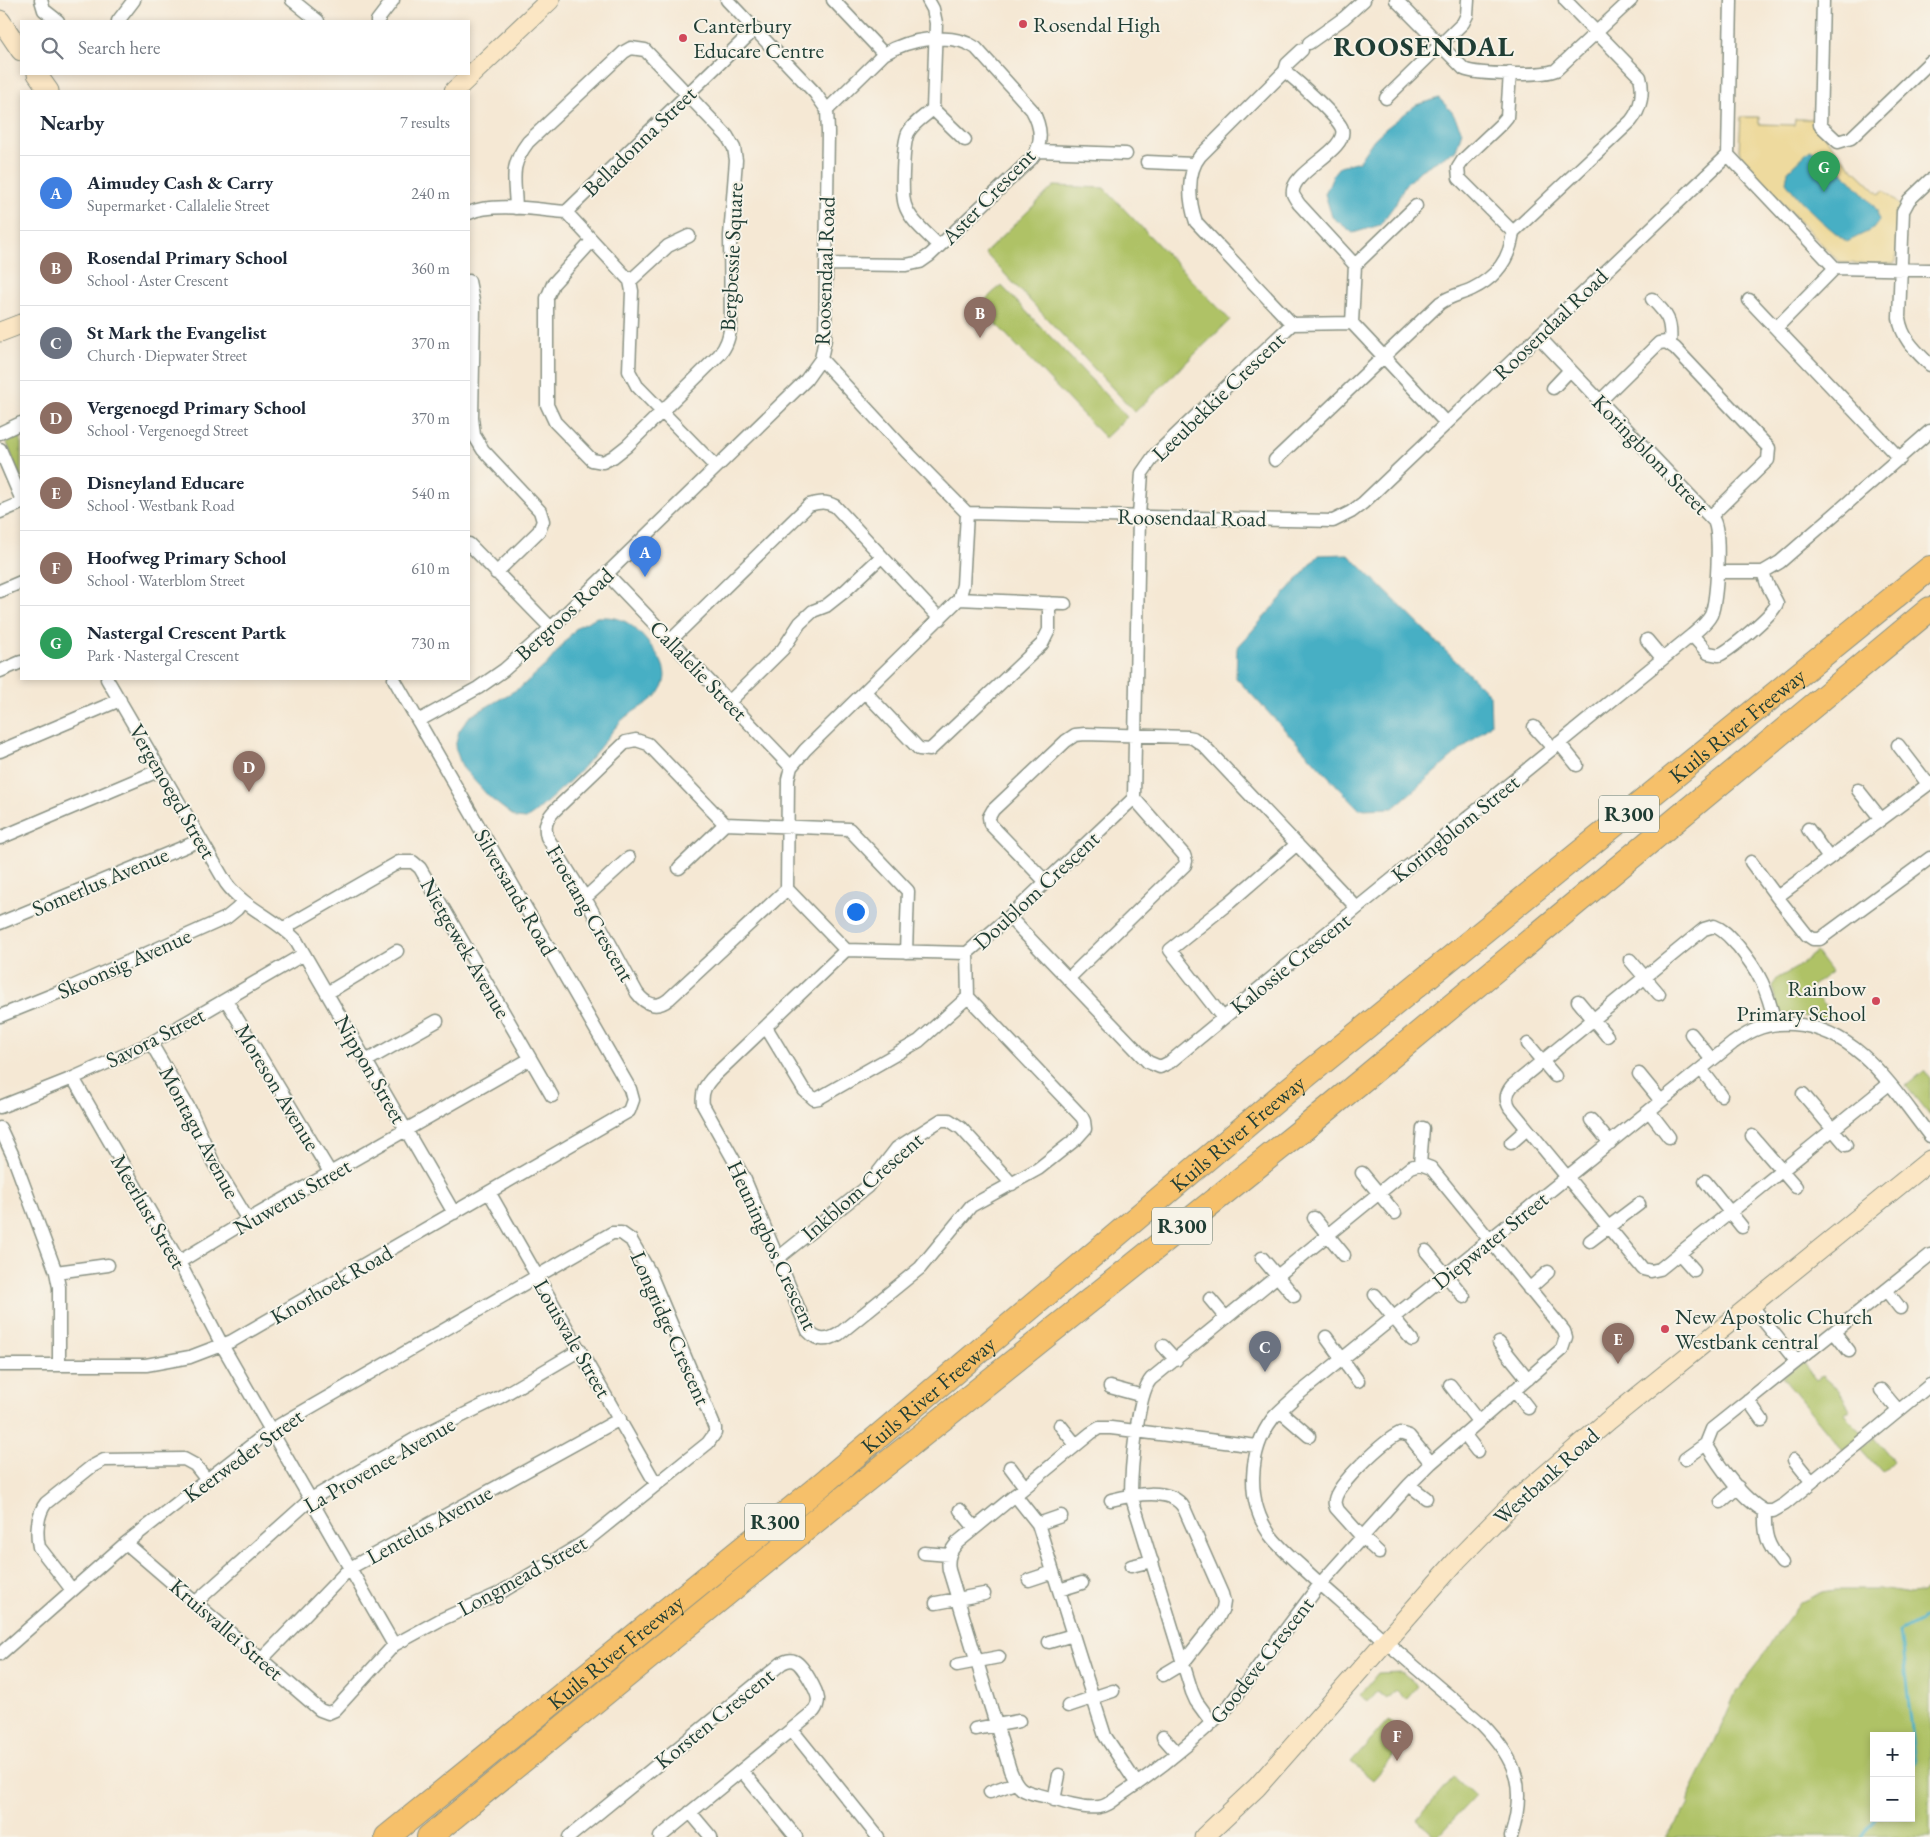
<!DOCTYPE html>
<meta charset="utf-8">
<style>
:root{--surface:#fff;--page:#f6f6f7;--text:#1f2937;--muted:#747a83;--line:#e0e1e3;--accent:#d93025}
body{margin:0;font-family:"EB Garamond",serif;background:var(--page);color:var(--text)}
.controls{position:absolute;right:15px;bottom:15px;display:grid;overflow:hidden;border-radius:0px;box-shadow:0 2px 8px #0003}
.controls button{width:45px;height:45px;display:grid;place-items:center;padding:0;border:0;border-bottom:1px solid var(--line);background:var(--surface);color:var(--text);font:25px sans-serif}
.you{position:absolute;left:855px;top:911px;width:18px;height:18px;margin:-12px;border:4px solid #fff;border-radius:50%;background:#1a73e8;box-shadow:0 0 0 8px #1a73e833}
.badge{display:grid;place-items:center;width:32px;height:32px;border-radius:50%;background:var(--accent);color:#fff;font-size:16px;font-weight:700}
.pin{position:absolute;translate:-50% -41px;filter:drop-shadow(0 1px 2px #0008)}
.pin::after{content:'';position:absolute;top:26px;width:18px;height:15px;background:inherit;clip-path:polygon(0 0,100% 0,50% 100%)}
.list{margin:0;padding:0;list-style:none}
h2{display:flex;justify-content:space-between;align-items:center;height:65px;margin:0;padding:0 20px;font-size:21px}
h2 small{font-size:16px;font-weight:400;color:var(--muted)}
.list li{display:grid;grid-template-columns:32px 1fr auto;gap:15px;align-items:center;box-sizing:border-box;height:75px;padding:0 20px;border-top:1px solid var(--line)}
.list b{display:block;font-size:19px;white-space:nowrap}
.list p{margin:0;font-size:16px;white-space:nowrap;color:var(--muted)}
.list em{font-size:16px;font-style:normal;color:var(--muted)}
.icon{flex:none;width:28px;height:28px;fill:none;stroke:currentColor;stroke-width:2;stroke-linecap:round;stroke-linejoin:round}
.map{position:relative;flex:none;width:1930px;height:1837px;overflow:hidden}
.search{position:absolute;background:var(--surface);box-shadow:0 2px 8px #0003;left:20px;top:20px;width:450px;height:55px;display:flex;align-items:center;gap:12px;box-sizing:border-box;padding:0 18px;border-radius:0px;color:var(--muted);font-size:19px}
.panel{position:absolute;background:var(--surface);box-shadow:0 2px 8px #0003;left:20px;top:90px;width:450px;height:590px;border-radius:0px}
.map>svg:first-child{display:block}
.green{fill:#afc266;stroke:#67804d;fill-rule:evenodd}
.sand{fill:#eeda9e;stroke:#868c69}
.water{fill:#46afc4;stroke:#32767c}
.lines{fill:none;stroke-linecap:round;stroke-linejoin:round}
.stream{stroke:#46afc4;stroke-width:3}
.street-casing{stroke:#8a9284;stroke-width:15}
.secondary-casing{stroke:#8a9284;stroke-width:21}
.highway-casing{stroke:#8a9284;stroke-width:26}
.street{stroke:#fff;stroke-width:12}
.secondary{stroke:#fbe6c4;stroke-width:19}
.highway{stroke:#f6c06b;stroke-width:24}
.poi-dot{fill:#d1495b;stroke:#f7f3e8;stroke-width:2}
.labels{text-anchor:middle;stroke-width:4;stroke-linejoin:round;paint-order:stroke}
.shield{fill:#f7f3e8;stroke:#60746a;stroke-width:1}
.shield-label{font-size:21px;font-weight:bold;fill:#1f3d34}
.poi-label{font-size:22px;fill:#1f3d34;stroke:#f7f3e8;text-anchor:start}
.street-label{font-size:22px;fill:#1f3d34;stroke:#f7f3e8}
.district-label{font-size:28px;font-weight:bold;letter-spacing:1px;fill:#1f3d34;stroke:#f7f3e8}
</style>
<div class="map">
<svg width="1930" height="1837" viewBox="0 0 1930 1837">
<rect width="100%" height="100%" fill="#f7f3e8"/>
<filter id="ink" filterUnits="userSpaceOnUse"><feTurbulence type="fractalNoise" baseFrequency=".02" numOctaves="2"/><feDisplacementMap in="SourceGraphic" scale="10" xChannelSelector="R" yChannelSelector="G"/><feConvolveMatrix kernelMatrix="1 2 1 2 8 2 1 2 1" color-interpolation-filters="sRGB"/></filter>
<filter id="wash" filterUnits="userSpaceOnUse"><feTurbulence type="fractalNoise" baseFrequency=".0096" numOctaves="4" result="noise"/><feDisplacementMap in="SourceGraphic" scale="20" xChannelSelector="R" yChannelSelector="G"/><feGaussianBlur stdDeviation="1.12" result="paint"/><feColorMatrix in="noise" values="0 0 0 0 0 0 0 0 0 0 0 0 0 0 0 0 0 1.4 0 .05"/><feComposite in="paint" operator="in"/></filter>
<g filter="url(#wash)">
<rect width="100%" height="100%" fill="#f5e8d4"/>
<path class="green" d="M1054,186L1104,188L1230,320L1135,412L985,253Z
M1001,285L1127,417L1105,438L979,306Z
M21,428V480L4,435Z
M1816,952L1831,972L1810,988L1833,1015L1826,1021L1817,1018L1783,1014L1777,1007L1772,986L1778,978L1796,968Z
M1924,1071L1930,1078V1116L1906,1086Z
M1802,1362L1816,1380L1822,1376L1838,1390L1850,1409L1845,1413L1863,1435L1843,1451L1782,1377Z
M1874,1437L1894,1461L1882,1473L1860,1448Z
M1930,1584L1928,1598H1930V1837H1665L1688,1806L1691,1791L1712,1748L1736,1692L1760,1661L1773,1639L1801,1602L1823,1592L1835,1590H1886L1910,1594L1922,1593ZM1874,1736H1911V1818H1874Z
M1402,1672L1418,1686L1406,1700L1395,1690L1387,1699L1377,1691L1368,1702L1360,1695L1378,1673Z
M1388,1720L1409,1739L1373,1780L1351,1762Z
M1454,1777L1475,1796L1437,1837L1417,1819Z"/>
<path class="sand" d="M1741,117H1759V124L1794,125L1795,119H1816C1823,143 1861,176 1879,194L1884,190L1900,206L1896,262L1893,264L1842,263L1836,259L1742,161L1739,150Z"/>
<path class="water" d="M1439,98L1452,112L1462,131L1456,150L1421,170L1405,185L1396,203L1380,225L1353,233L1332,217L1325,194L1334,173L1340,166L1359,161L1374,139L1385,129L1416,105Z
M1810,150L1819,152L1844,173L1869,200L1877,210L1879,221L1873,229L1847,242C1824,224 1803,206 1786,182L1788,171Z
M1348,554L1490,695L1491,724L1393,808L1359,809L1236,678L1237,648L1319,555Z
M597,617C622,616 630,622 646,640C657,653 671,670 662,687C655,703 633,709 621,721C610,733 601,747 590,759C574,779 554,795 536,812L526,819L516,818L490,798L462,767L455,747L459,731L469,717L521,687L547,664L577,627Z"/>
<g class="lines">
<path class="stream" d="M1911,1769L1916,1763L1900,1631L1930,1615
M1862,1837L1876,1818"/>
</g>
</g>
<g filter="url(#ink)">
<g class="lines">
<g class="street-casing">
<path id="street" d="M41,0L44,10L58,21
M292,0L318,21
M727,0L815,93L827,110L828,132L825,339L821,359L906,451L967,513L1333,521L1351,512L1363,503L1728,155L1731,0
M833,0L884,54
M928,0L933,9L936,23L933,109L965,140
M1396,0L1464,69C1476,75 1544,76 1556,70L1631,0
M1823,0L1820,125L1838,142L1851,138L1930,62
M118,21L134,0
M377,21L393,0
M1309,43L1344,18L1364,0
M1285,71C1297,81 1338,117 1342,129C1348,151 1289,172 1293,194C1294,197 1297,201 1299,204L1355,265L1352,323
M1510,73L1507,117L1501,124L1463,160L1458,168L1459,178L1513,232
M1386,98L1463,23L1467,15L1468,0
M933,109C925,116 912,124 908,133C903,144 901,194 905,205C910,221 928,234 939,246
M1038,151L1126,154
M1728,155L1835,268L1930,270
M1147,162L1193,164
M1930,180L1909,200L1903,211L1899,318C1902,339 1916,351 1930,365
M516,208C515,178 509,167 528,142L624,52L631,48L645,50L727,136L734,148L736,160L730,236L731,325C729,337 727,346 719,355L627,446L613,457L603,462L592,460L555,422L547,405V298L553,284L592,241
M566,212L755,29
M469,213C492,202 540,210 566,212L630,281L632,291L629,371L637,386L716,467
M1513,232L1631,121C1641,109 1644,92 1640,77L1565,0
M826,264L906,265L920,262L930,255L1031,159C1044,144 1041,126 1032,110L976,48C952,31 908,39 884,54L827,110
M1355,265L1416,206
M469,281L474,306L472,418L474,435L483,450L540,511L543,521L539,531L496,573
M630,281L668,246L689,236
M1652,299C1668,315 1672,321 1670,344
M1749,300L1900,459
M1292,324L1196,222C1189,202 1186,173 1200,156L1285,71L1287,64L1302,50
M1777,327L1835,268
M1553,388L1570,370
M1600,401L1659,343L1666,342L1675,348L1769,448L1768,460L1711,516
M0,433L21,423
M0,449L21,498
M1275,460L1440,303C1450,296 1461,294 1472,289C1497,277 1510,259 1513,232
M0,512L21,503
M967,513L963,585L959,599L805,750L791,767L788,779L787,889L846,950L967,953L1009,917L1134,798L1139,515L1142,473L1154,456L1292,324L1352,323L1446,423
M469,544L551,628
M1717,572H1763L1780,562L1930,431
M607,574L791,767
M0,591L21,582
M959,599L1065,604
M1692,635L1708,653L1719,655C1730,650 1774,614 1777,603L1767,584L1763,572
M671,640L809,505C820,502 825,501 835,506L940,619
M1647,640L1662,658
M0,671L21,662
M107,679L226,883C244,908 275,918 296,940L454,1213
M865,692L919,749L930,750L1042,644L1049,630V603
M729,702L783,649L800,623L813,611L826,606L845,591L881,557
M418,721L478,688L504,670L551,628L806,380L821,359
M1534,727L1553,748
M1559,743L1577,765
M1898,745L1928,784
M0,751L120,700
M1930,783L1777,897L1807,935L1813,939H1820L1930,858
M1858,790L1881,819
M1808,829L1829,858
M0,838L160,770
M1751,862L1777,897
M679,868L725,824
M787,889L669,999C657,1009 646,1005 637,993L585,898L547,837C544,826 546,820 554,811L626,742L636,740L648,744L725,824L849,829L908,891L906,952
M585,898L629,858
M1357,908L1692,635C1699,629 1707,623 1711,615C1717,600 1721,535 1714,521L1538,336
M1009,917L1148,1062L1160,1067L1170,1062L1357,908L1203,745L1193,738L1188,737L1085,734L1075,735L1066,741L993,810L989,817L990,824L1046,882
M0,923L201,840
M284,928L399,862H413L420,868L552,1096
M846,950L715,1075C706,1084 701,1091 703,1105L745,1180L808,1331C818,1342 827,1341 839,1334L920,1268L971,1206L1038,1169L1076,1139L1085,1129L1084,1121L1082,1117L968,997L967,953
M1630,960L1659,994
M1068,979L1185,865L1186,861L1184,855L1134,798
M327,993L397,951
M226,1000L331,1174
M1578,1001L1607,1036
M0,1016L67,989L226,918L237,909L243,901
M1223,1018L1170,950L1230,902L1297,844
M1775,1023C1767,989 1760,973 1738,946C1730,938 1725,930 1714,926L1704,929L1512,1086C1506,1093 1505,1100 1510,1108L1643,1269L1651,1271L1660,1269L1889,1084
M766,1027L804,1090L814,1099L819,1098L919,1041L968,997
M1691,1034L1712,1060
M151,1043L190,1110L213,1162L248,1220
M1528,1044L1555,1076
M366,1061L437,1021
M1701,1069L1721,1095
M1639,1074L1661,1101
M73,1078L179,1262L222,1345L394,1645
M1803,1094L1846,1145
M0,1107L73,1078L151,1043L304,954
M1649,1111L1669,1137
M1591,1120L1610,1143
M0,1128L13,1156L56,1272L59,1287V1365
M1752,1136L1796,1187
M1511,1143L1527,1129
M1420,1164L1423,1128
M1362,1173L1395,1213
M1705,1181L1742,1227
M489,1192L656,1484
M1314,1218L1344,1255
M1590,1241L1639,1204
M1426,1251L1464,1297
M1679,1253L1694,1270
M778,1258L867,1187L897,1148L941,1120H949L961,1128L1012,1184
M1262,1258L1294,1296
M179,1262L248,1220L530,1059
M56,1272L108,1265
M1529,1289L1548,1272
M1886,1290L1900,1308
M1375,1295L1412,1340
M1210,1299L1226,1318
M1751,1305L1796,1361
M1834,1332L1849,1351
M1326,1337L1358,1381
M1499,1343L1528,1379
M1163,1346L1176,1360
M0,1365H146L190,1357L232,1341L629,1111L633,1100L630,1089L394,679
M1450,1385L1478,1421
M1110,1387L1143,1396
M1514,1390L1528,1408
M1881,1390L1898,1410
M1748,1400L1762,1420
M1280,1411L1309,1436
M1060,1425L1076,1445
M1464,1434L1477,1451
M1685,1459L1706,1444
M1794,1460L1812,1482
M1010,1467L1025,1487
M1409,1485L1426,1498
M1015,1495L1038,1524L1105,1736L1137,1784
M1111,1500C1131,1495 1171,1486 1184,1508L1222,1594L1224,1602L1223,1608L1217,1620L1183,1663L1163,1675
M1721,1502L1738,1487
M960,1510L975,1528
M1765,1511C1743,1500 1719,1466 1706,1444L1712,1429L1930,1255
M1038,1524L1061,1516
M924,1553L949,1555
M1379,1553L1363,1538L1336,1508C1335,1504 1334,1504 1335,1500C1337,1484 1385,1440 1400,1433L1409,1436L1431,1463
M1782,1563C1767,1545 1764,1535 1765,1511H1773L1785,1504L1930,1385
M1131,1566L1152,1561
M1029,1580L1053,1572
M72,1590L39,1547C36,1533 37,1514 46,1503L91,1467L104,1460L184,1459L195,1465L207,1480
M1059,1590L1082,1583
M196,1602L311,1499L415,1439L500,1397L580,1350
M936,1603L984,1594
M1049,1642L1073,1635
M0,1654L126,1543L271,1430L612,1233H621L631,1240L649,1271L715,1428V1433L708,1443L585,1542L498,1594L440,1620L394,1645L335,1710L328,1713L320,1710L126,1543
M262,1659L350,1568L620,1419
M957,1665L999,1657
M1068,1706L1113,1691
M1212,1723L1196,1701L1192,1692L1131,1495C1131,1472 1137,1394 1151,1379L1411,1167L1420,1164L1431,1168L1564,1331L1566,1337L1562,1349L1431,1463L1409,1485L1320,1584L1228,1707C1196,1739 1160,1769 1122,1794C1115,1799 1108,1806 1099,1807C1083,1809 1062,1802 1047,1797C1024,1791 1019,1793 1010,1770L949,1570C947,1558 950,1551 958,1542L1091,1433L1099,1428H1111L1257,1446
M975,1729L1019,1721
M792,1730L878,1837
M1163,1737L1177,1753
M742,1771L796,1837
M990,1792L1015,1783
M1054,1800L1059,1775
M690,1812L711,1837
M569,1837L782,1663C786,1661 790,1659 794,1661C802,1663 817,1691 818,1699C818,1704 817,1707 814,1711L660,1837
M1511,1837C1526,1788 1518,1761 1482,1724C1441,1689 1399,1654 1359,1618C1340,1601 1321,1585 1302,1567C1291,1557 1279,1547 1270,1535C1246,1501 1248,1451 1273,1418C1280,1410 1288,1404 1295,1397L1733,1043C1752,1029 1769,1022 1793,1024C1859,1029 1893,1089 1930,1136"/>
</g>
<g class="secondary-casing">
<path id="secondary" d="M0,20L21,51
M37,74L49,91
M454,91L550,0
M0,332L21,324
M1204,1837L1257,1787L1457,1560L1514,1502L1609,1420L1930,1160"/>
</g>
<g class="highway-casing">
<g id="highway">
<path id="s1" d="M387,1837L816,1489L1281,1096L1930,568"/>
<path d="M429,1837L830,1509L1306,1127L1930,609"/>
</g>
</g>
<use href="#street" class="street"/>
<use href="#secondary" class="secondary"/>
<use href="#highway" class="highway"/>
</g>
</g>
<g class="poi-dot">
<circle cx="1023" cy="24" r="5"/>
<circle cx="683" cy="38" r="5"/>
<circle cx="1876" cy="1001" r="5"/>
<circle cx="1665" cy="1329" r="5"/>
</g>
<g class="labels">
<g class="shield">
<rect x="1599" y="795.5" width="60" height="37" rx="4"/>
<rect x="1152" y="1207.5" width="60" height="37" rx="4"/>
<rect x="745" y="1503.5" width="60" height="37" rx="4"/>
</g>
<g class="shield-label">
<text x="1629" y="821">R300</text>
<text x="1182" y="1233">R300</text>
<text x="775" y="1529">R300</text>
</g>
<g class="poi-label">
<text x="1033" y="32">Rosendal High</text>
<text x="693" y="33">Canterbury<tspan x="693" dy="25">Educare Centre</tspan></text>
<text x="1866" y="996" text-anchor="end">Rainbow<tspan x="1866" dy="25">Primary School</tspan></text>
<text x="1675" y="1324">New Apostolic Church<tspan x="1675" dy="25">Westbank central</tspan></text>
</g>
<g class="street-label">
<text transform="translate(639 141) rotate(-44)" y="8">Belladonna Street</text>
<text transform="translate(988 196) rotate(-46)" y="8">Aster Crescent</text>
<text transform="translate(731 257) rotate(-87)" y="8">Bergbessie Square</text>
<text transform="translate(824 271) rotate(-88)" y="8">Roosendaal Road</text>
<text transform="translate(1550 324) rotate(-44)" y="8">Roosendaal Road</text>
<text transform="translate(1218 396) rotate(-44)" y="8">Leeubekkie Crescent</text>
<text transform="translate(1651 454) rotate(46)" y="8">Koringblom Street</text>
<text transform="translate(1192 517) rotate(1)" y="8">Roosendaal Road</text>
<text transform="translate(564 614) rotate(-43)" y="8">Bergroos Road</text>
<text transform="translate(699 670) rotate(46)" y="8">Callalelie Street</text>
<text dy="8" stroke="none"><textPath href="#s1" startOffset="1749">Kuils River Freeway</textPath></text>
<text transform="translate(173 791) rotate(60)" y="8">Vergenoegd Street</text>
<text transform="translate(1455 828) rotate(-39)" y="8">Koringblom Street</text>
<text transform="translate(100 881) rotate(-23)" y="8">Somerlus Avenue</text>
<text transform="translate(1036 890) rotate(-43)" y="8">Doublom Crescent</text>
<text transform="translate(516 892) rotate(60)" y="8">Silversands Road</text>
<text transform="translate(591 913) rotate(60)" y="8">Froetang Crescent</text>
<text transform="translate(466 948) rotate(60)" y="8">Nietgewek Avenue</text>
<text transform="translate(124 963) rotate(-24)" y="8">Skoonsig Avenue</text>
<text transform="translate(1290 963) rotate(-39)" y="8">Kalossie Crescent</text>
<text transform="translate(155 1037) rotate(-27)" y="8">Savora Street</text>
<text transform="translate(371 1069) rotate(60)" y="8">Nippon Street</text>
<text transform="translate(278 1087) rotate(59)" y="8">Moreson Avenue</text>
<text transform="translate(200 1132) rotate(62)" y="8">Montagu Avenue</text>
<text dy="8" stroke="none"><textPath href="#s1" startOffset="1104">Kuils River Freeway</textPath></text>
<text transform="translate(862 1186) rotate(-41)" y="8">Inkblom Crescent</text>
<text transform="translate(292 1196) rotate(-30)" y="8">Nuwerus Street</text>
<text transform="translate(149 1211) rotate(60)" y="8">Meerlust Street</text>
<text transform="translate(1490 1240) rotate(-39)" y="8">Diepwater Street</text>
<text transform="translate(773 1245) rotate(65)" y="8">Heuningbos Crescent</text>
<text transform="translate(331 1284) rotate(-30)" y="8">Knorhoek Road</text>
<text transform="translate(671 1328) rotate(66)" y="8">Longridge Crescent</text>
<text transform="translate(573 1338) rotate(60)" y="8">Louisvale Street</text>
<text dy="8" stroke="none"><textPath href="#s1" startOffset="699">Kuils River Freeway</textPath></text>
<text transform="translate(243 1455) rotate(-36)" y="8">Keerweder Street</text>
<text transform="translate(379 1464) rotate(-30)" y="8">La Provence Avenue</text>
<text transform="translate(1546 1476) rotate(-42)" y="8">Westbank Road</text>
<text transform="translate(429 1524) rotate(-29)" y="8">Lentelus Avenue</text>
<text transform="translate(522 1575) rotate(-29)" y="8">Longmead Street</text>
<text transform="translate(227 1629) rotate(41)" y="8">Kruisvallei Street</text>
<text dy="8" stroke="none"><textPath href="#s1" startOffset="294">Kuils River Freeway</textPath></text>
<text transform="translate(1261 1660) rotate(-52)" y="8">Goodeve Crescent</text>
<text transform="translate(714 1718) rotate(-39)" y="8">Korsten Crescent</text>
</g>
<g class="district-label">
<text x="1424" y="56">ROOSENDAL</text>
</g>
</g>
</svg>
<div class="controls">
<button>+</button>
<button>−</button>
</div>
<div class="you"></div>
<div class="pin badge" style="left:645px;top:577px;background:#3f7fe0">A</div>
<div class="pin badge" style="left:980px;top:338px;background:#8d6e63">B</div>
<div class="pin badge" style="left:1265px;top:1372px;background:#6b7280">C</div>
<div class="pin badge" style="left:249px;top:792px;background:#8d6e63">D</div>
<div class="pin badge" style="left:1618px;top:1364px;background:#8d6e63">E</div>
<div class="pin badge" style="left:1397px;top:1761px;background:#8d6e63">F</div>
<div class="pin badge" style="left:1824px;top:192px;background:#2e9e5b">G</div>
<div class="search"><svg class="icon" aria-label="search" viewBox="0 0 24 24"><circle cx="10" cy="10" r="6"/><path d="M15 15l6 6"/></svg>Search here</div>
<section class="panel">
<h2>Nearby<small>7 results</small></h2>
<ul class="list">
<li><span class="badge" style="background:#3f7fe0">A</span><div><b>Aimudey Cash &amp; Carry</b><p>Supermarket · Callalelie Street</p></div><em>240 m</em></li>
<li><span class="badge" style="background:#8d6e63">B</span><div><b>Rosendal Primary School</b><p>School · Aster Crescent</p></div><em>360 m</em></li>
<li><span class="badge" style="background:#6b7280">C</span><div><b>St Mark the Evangelist</b><p>Church · Diepwater Street</p></div><em>370 m</em></li>
<li><span class="badge" style="background:#8d6e63">D</span><div><b>Vergenoegd Primary School</b><p>School · Vergenoegd Street</p></div><em>370 m</em></li>
<li><span class="badge" style="background:#8d6e63">E</span><div><b>Disneyland Educare</b><p>School · Westbank Road</p></div><em>540 m</em></li>
<li><span class="badge" style="background:#8d6e63">F</span><div><b>Hoofweg Primary School</b><p>School · Waterblom Street</p></div><em>610 m</em></li>
<li><span class="badge" style="background:#2e9e5b">G</span><div><b>Nastergal Crescent Partk</b><p>Park · Nastergal Crescent</p></div><em>730 m</em></li>
</ul>
</section>
</div>
